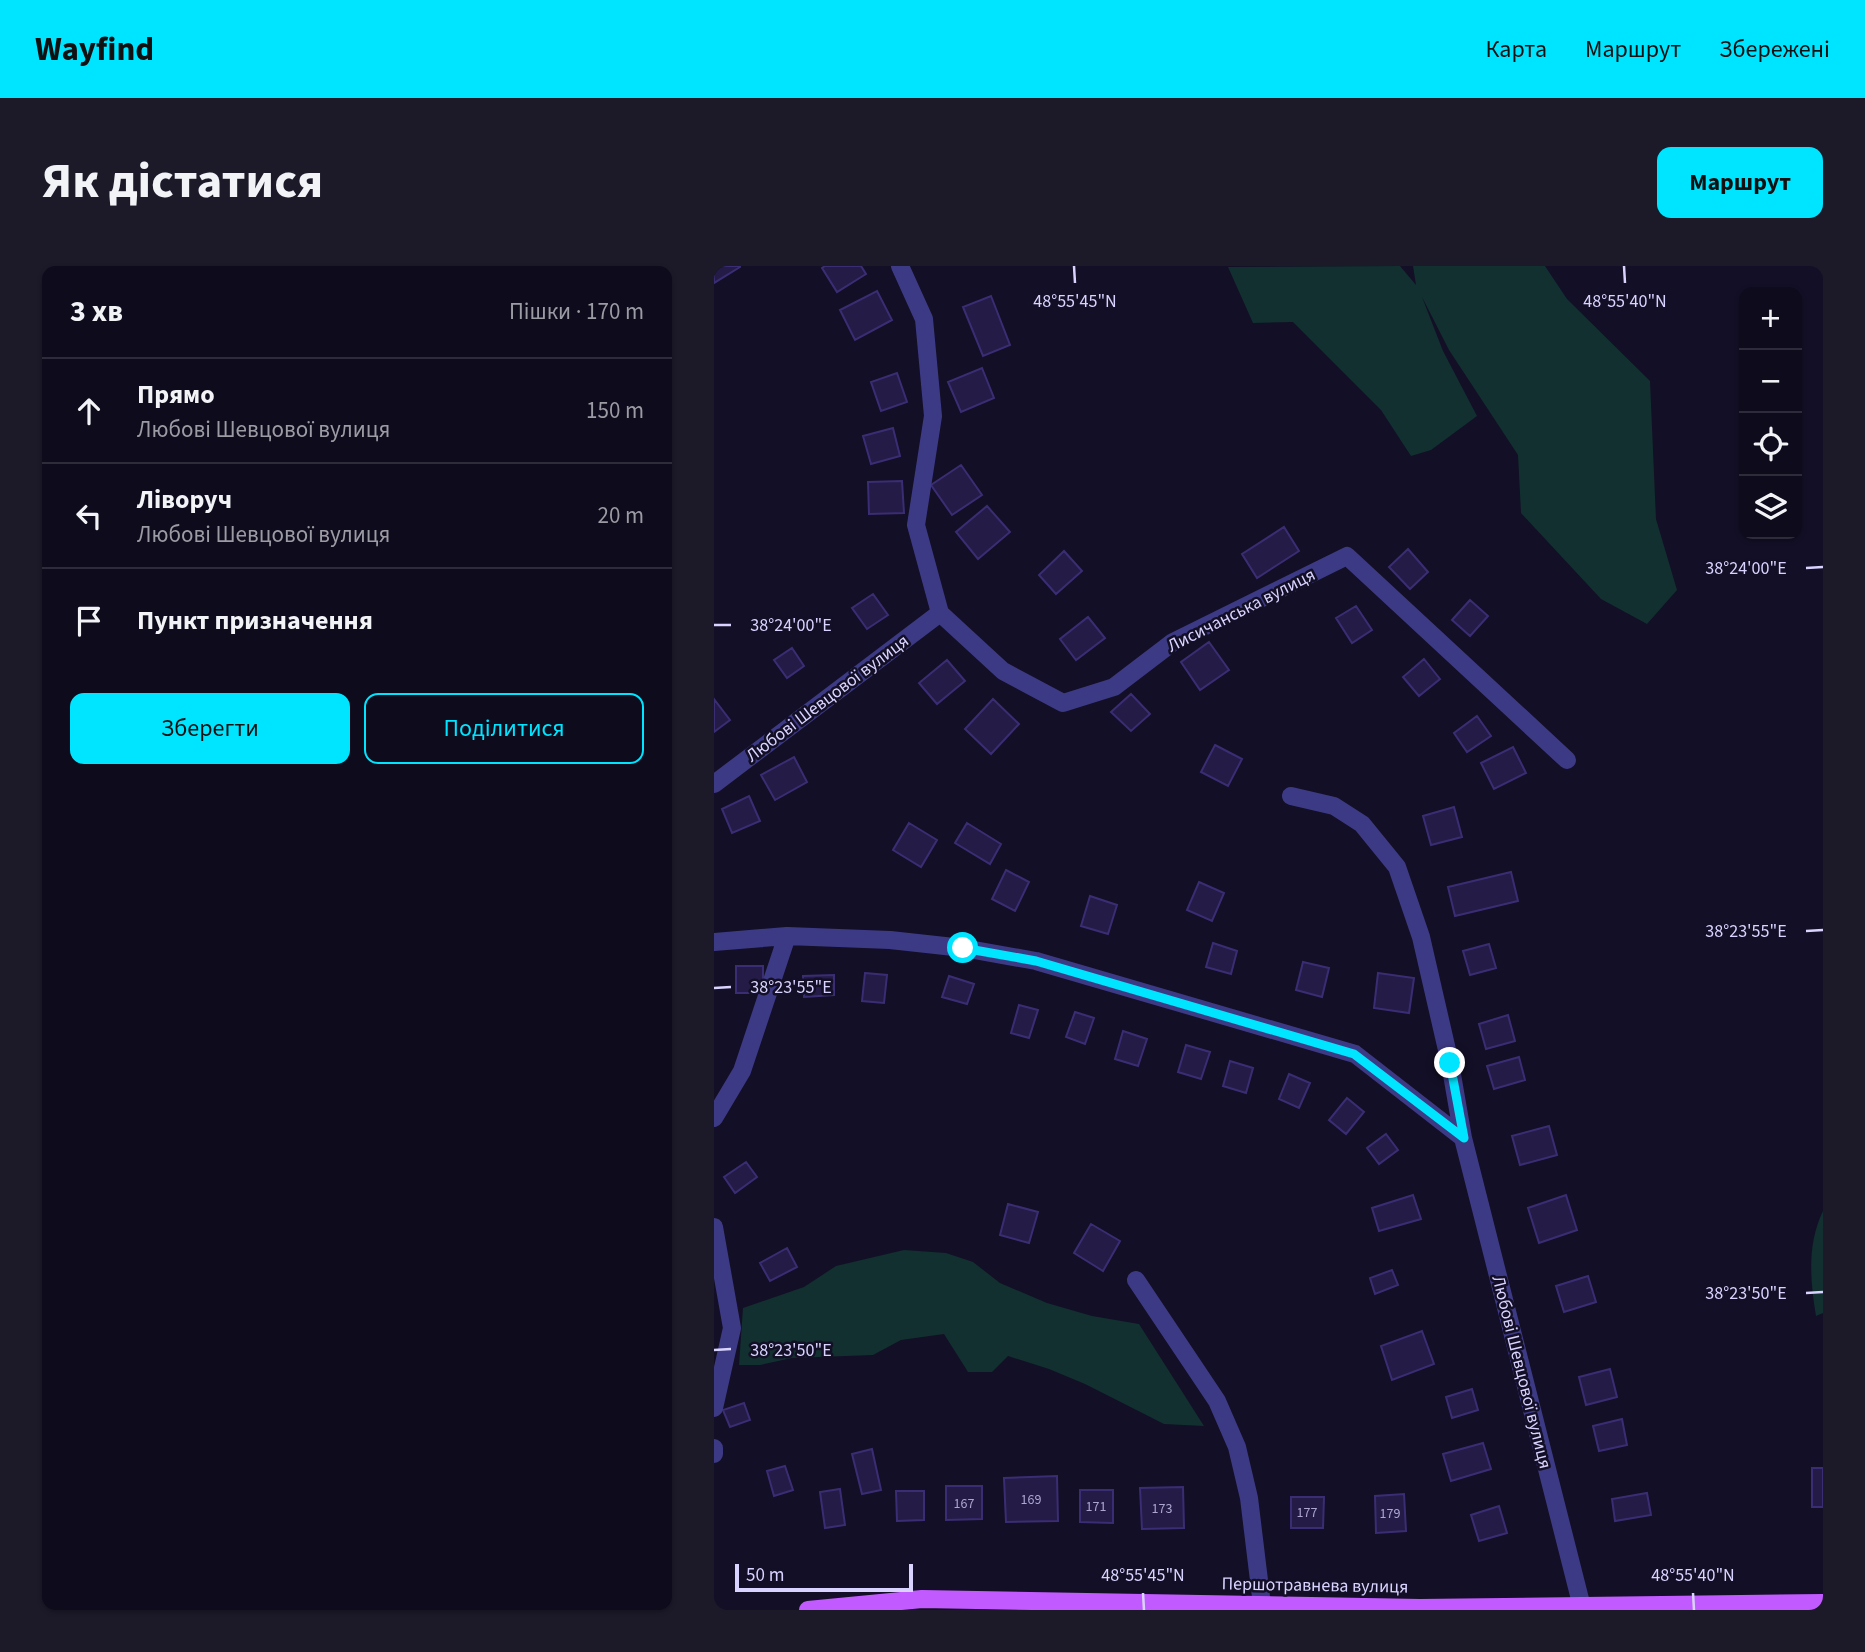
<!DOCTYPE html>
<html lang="uk">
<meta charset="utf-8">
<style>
:root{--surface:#0e0b1c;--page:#1c1929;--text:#f1f3f6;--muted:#9b9ba3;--line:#2e2b3b;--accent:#00e5ff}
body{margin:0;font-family:"Source Sans 3",sans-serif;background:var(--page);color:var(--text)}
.controls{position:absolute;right:21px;top:21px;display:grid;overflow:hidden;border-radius:14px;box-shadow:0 2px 5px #0004}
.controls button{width:63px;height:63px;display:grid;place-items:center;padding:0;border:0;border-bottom:2px solid var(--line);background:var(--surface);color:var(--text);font:35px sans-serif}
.scale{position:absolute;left:21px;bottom:18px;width:178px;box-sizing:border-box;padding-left:7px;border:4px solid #d9d4ff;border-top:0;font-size:19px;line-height:24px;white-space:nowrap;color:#d9d4ff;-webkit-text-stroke:5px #130f26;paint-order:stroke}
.stop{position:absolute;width:21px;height:21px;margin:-16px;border:5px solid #00e5ff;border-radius:50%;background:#fff}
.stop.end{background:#00e5ff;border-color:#fff;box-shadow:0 2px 7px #0008}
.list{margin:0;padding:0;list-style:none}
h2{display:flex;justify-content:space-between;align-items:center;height:91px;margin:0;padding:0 28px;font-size:30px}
h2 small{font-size:23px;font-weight:400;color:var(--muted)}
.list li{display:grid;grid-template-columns:46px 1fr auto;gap:21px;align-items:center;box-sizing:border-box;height:105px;padding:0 28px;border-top:2px solid var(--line)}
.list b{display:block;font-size:26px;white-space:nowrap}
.list p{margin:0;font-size:23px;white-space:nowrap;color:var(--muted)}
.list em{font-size:23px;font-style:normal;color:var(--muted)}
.actions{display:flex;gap:14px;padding:21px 28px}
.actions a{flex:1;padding:16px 0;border:2px solid var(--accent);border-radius:14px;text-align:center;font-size:24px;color:var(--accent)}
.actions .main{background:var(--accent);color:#111}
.icon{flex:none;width:38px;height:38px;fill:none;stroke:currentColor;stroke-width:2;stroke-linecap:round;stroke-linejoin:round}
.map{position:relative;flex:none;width:1109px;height:1344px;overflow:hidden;border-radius:14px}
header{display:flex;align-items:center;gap:42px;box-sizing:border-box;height:98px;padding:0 35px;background:var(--accent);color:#111}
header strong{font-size:33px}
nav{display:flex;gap:38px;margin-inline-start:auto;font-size:24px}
.intro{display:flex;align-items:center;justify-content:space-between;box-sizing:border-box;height:168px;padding:0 42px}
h1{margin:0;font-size:49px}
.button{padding:18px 32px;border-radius:14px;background:var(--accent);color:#111;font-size:24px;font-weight:700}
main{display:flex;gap:42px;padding:0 42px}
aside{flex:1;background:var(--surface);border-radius:14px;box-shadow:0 2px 5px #0004}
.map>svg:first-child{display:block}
.green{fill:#12302f}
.building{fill:#241b47;stroke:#3b2d73;stroke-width:2}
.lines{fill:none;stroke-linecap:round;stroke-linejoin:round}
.minor{stroke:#3d3a85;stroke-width:18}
.major{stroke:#c25bff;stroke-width:18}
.route{stroke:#00e5ff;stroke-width:9}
.ticks{fill:none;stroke:#d9d4ff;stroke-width:2.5}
.labels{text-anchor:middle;stroke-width:5;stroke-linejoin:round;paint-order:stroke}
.number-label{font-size:14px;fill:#aca6d1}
.street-label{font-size:18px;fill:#d9d4ff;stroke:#130f26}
.ticks-label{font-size:18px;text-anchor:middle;fill:#d9d4ff;stroke:#130f26;stroke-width:5;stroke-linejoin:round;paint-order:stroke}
</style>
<header>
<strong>Wayfind</strong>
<nav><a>Карта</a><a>Маршрут</a><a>Збережені</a></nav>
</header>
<div class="intro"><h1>Як дістатися</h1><a class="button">Маршрут</a></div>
<main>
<aside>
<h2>3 хв<small>Пішки · 170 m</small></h2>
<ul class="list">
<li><svg class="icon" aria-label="ahead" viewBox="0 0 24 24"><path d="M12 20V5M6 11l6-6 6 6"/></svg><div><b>Прямо</b><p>Любові Шевцової вулиця</p></div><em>150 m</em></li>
<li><svg class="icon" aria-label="left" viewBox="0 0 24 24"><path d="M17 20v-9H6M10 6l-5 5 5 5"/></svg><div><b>Ліворуч</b><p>Любові Шевцової вулиця</p></div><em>20 m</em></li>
<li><svg class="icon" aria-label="arrive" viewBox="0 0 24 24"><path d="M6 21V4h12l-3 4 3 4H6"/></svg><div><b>Пункт призначення</b></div></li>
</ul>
<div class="actions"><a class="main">Зберегти</a><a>Поділитися</a></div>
</aside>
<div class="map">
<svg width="1109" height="1344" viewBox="0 0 1109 1344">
<rect width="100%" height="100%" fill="#130f26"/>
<path class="green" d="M686,0L702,19L699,0H831L853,33L936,115L942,253L963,324L933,358L887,333L807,247L804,189L735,84L708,31L729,85L763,150L717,184L697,190L667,144L579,56L539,57L514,1Z
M1109,945V1047L1102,1050C1096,1014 1093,978 1109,945Z
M190,984L232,987L259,996L286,1017L333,1037L378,1050L425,1058L490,1160L450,1158L371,1118L335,1103L294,1090L278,1106H254L230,1068L187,1074L159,1089L78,1092L46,1099H25L29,1042L90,1021L122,1000Z"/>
<path class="building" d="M0,0H26V1L0,17Z
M111,0H147L152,8L123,26L108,2Z
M163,25L178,54L141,74L126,44Z
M277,30L296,79L269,90L249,41Z
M268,102L280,132L247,146L234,116Z
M183,107L193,136L167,145L157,116Z
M179,162L186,190L157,198L149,170Z
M247,199L268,229L238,249L217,219Z
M188,215L190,247L155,248L154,216Z
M273,240L296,266L264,293L242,266Z
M570,261L585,285L543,312L528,288Z
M694,283L714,306L696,323L675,301Z
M350,285L368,305L342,328L325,309Z
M159,328L174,349L153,363L138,342Z
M756,334L774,350L756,370L738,354Z
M642,340L658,364L638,377L622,352Z
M374,351L391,372L362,394L346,373Z
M495,376L515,404L486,424L467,396Z
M78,382L90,400L73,412L60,394Z
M710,393L726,413L705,430L689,411Z
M233,394L251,415L223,438L205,417Z
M417,428L436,448L417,465L397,446Z
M0,433L16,454L0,466Z
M279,433L305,458L277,488L251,463Z
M763,450L777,470L753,486L740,467Z
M501,479L528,493L514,520L487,506Z
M799,481L812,507L780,523L767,497Z
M80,491L93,516L61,534L47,509Z
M35,530L46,555L18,567L8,543Z
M740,541L748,571L717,579L709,550Z
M195,557L223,574L207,601L179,584Z
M253,557L287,578L276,598L241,577Z
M292,604L315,616L301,645L278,633Z
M797,606L804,635L741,650L734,621Z
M485,616L510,627L498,655L473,644Z
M376,630L403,639L394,668L367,660Z
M499,677L523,685L517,708L492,701Z
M775,678L782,702L756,709L749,685Z
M589,696L615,702L608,731L582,724Z
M22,700H49V727H22Z
M151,707L173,709L170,737L148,735Z
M664,707L700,712L695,747L660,742Z
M120,709V729L90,731L89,710Z
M235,710L260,718L253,738L228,731Z
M305,739L324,744L315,772L297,767Z
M361,746L380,752L371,778L352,771Z
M794,749L801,775L772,783L765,758Z
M409,765L433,773L424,800L401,793Z
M472,779L496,786L487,813L464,806Z
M805,791L811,814L780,823L773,800Z
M516,795L539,802L532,827L509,820Z
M575,808L596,817L585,842L565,833Z
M633,832L650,846L632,868L615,854Z
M835,860L843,889L806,899L798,870Z
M672,868L684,884L665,898L653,882Z
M32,896L43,911L21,927L10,911Z
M699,929L707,953L665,965L658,942Z
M852,929L863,964L825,977L814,942Z
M294,938L324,946L315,977L286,969Z
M377,958L406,975L389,1005L360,987Z
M73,982L83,1001L56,1015L46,997Z
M678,1004L684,1019L661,1028L656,1012Z
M874,1010L882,1036L850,1046L842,1020Z
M708,1065L720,1098L678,1114L667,1080Z
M896,1103L903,1131L872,1139L865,1111Z
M758,1123L764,1144L738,1152L732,1131Z
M30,1137L36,1154L16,1161L9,1144Z
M908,1153L913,1179L885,1185L879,1160Z
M769,1177L777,1203L737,1215L729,1188Z
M158,1183L167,1224L148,1228L138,1188Z
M71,1200L79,1224L60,1230L53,1205Z
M1098,1202H1109V1241H1098Z
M343,1210L344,1255L292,1256L290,1212Z
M232,1220H268V1253L232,1254Z
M469,1221L470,1262L428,1263L426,1222Z
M126,1223L131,1259L111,1262L106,1226Z
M366,1224H399V1257L366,1256Z
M182,1225H210V1254L183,1255Z
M933,1227L937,1249L901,1255L898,1233Z
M690,1228L692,1265L662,1267L661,1230Z
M577,1231H610L609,1262H577Z
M785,1240L793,1267L765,1275L757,1249Z"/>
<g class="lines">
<path class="minor" d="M186,0L210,53L219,150L202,259L226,347L289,405L349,437L400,421L459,376L633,290L853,494
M0,518L226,347
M577,530L620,540L648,558L683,601L707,671L736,797L749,872
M0,676L73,670L176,674L249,682L322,695L641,788L749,872L868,1341
M0,852L28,805L73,670
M0,961L18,1062L0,1142
M422,1014L503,1135L523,1181L535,1232L548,1339
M0,1182V1188"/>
<path class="major" d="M94,1344L208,1333L706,1342L1109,1337"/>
</g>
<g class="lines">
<path class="route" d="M249,682L322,695L640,788L750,872L736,797"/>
</g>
<path class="ticks" d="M360,0L361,17M910,0L911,17M1092,302L1109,301M0,359H17M1092,665L1109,664M0,722L17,721M1092,1027L1109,1026M0,1084L17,1083M429,1327L430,1344M979,1327L980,1344"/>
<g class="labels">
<g class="number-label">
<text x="317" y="1238">169</text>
<text x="250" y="1242">167</text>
<text x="382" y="1245">171</text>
<text x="448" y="1247">173</text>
<text x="593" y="1251">177</text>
<text x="676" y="1252">179</text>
</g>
<g class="street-label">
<text transform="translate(527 344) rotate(-27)" y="6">Лисичанська вулиця</text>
<text transform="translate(113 432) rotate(-37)" y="6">Любові Шевцової вулиця</text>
<text transform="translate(808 1106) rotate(76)" y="6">Любові Шевцової вулиця</text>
<text transform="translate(601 1319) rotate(1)" y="6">Першотравнева вулиця</text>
</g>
</g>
<g class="ticks-label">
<text x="361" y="41">48°55'45"N</text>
<text x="911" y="41">48°55'40"N</text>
<text x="1032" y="308">38°24'00"E</text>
<text x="77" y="365">38°24'00"E</text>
<text x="1032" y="671">38°23'55"E</text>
<text x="77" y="727">38°23'55"E</text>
<text x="1032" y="1033">38°23'50"E</text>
<text x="77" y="1090">38°23'50"E</text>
<text x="429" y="1315">48°55'45"N</text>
<text x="979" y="1315">48°55'40"N</text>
</g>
</svg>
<div class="controls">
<button>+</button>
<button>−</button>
<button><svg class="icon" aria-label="locate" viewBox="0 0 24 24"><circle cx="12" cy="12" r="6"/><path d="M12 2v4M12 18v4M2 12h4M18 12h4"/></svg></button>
<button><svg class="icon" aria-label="layers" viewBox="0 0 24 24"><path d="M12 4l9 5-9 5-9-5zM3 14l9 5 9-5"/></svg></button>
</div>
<div class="scale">50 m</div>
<div class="stop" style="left:249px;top:682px"></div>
<div class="stop end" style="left:736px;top:797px"></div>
</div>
</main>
